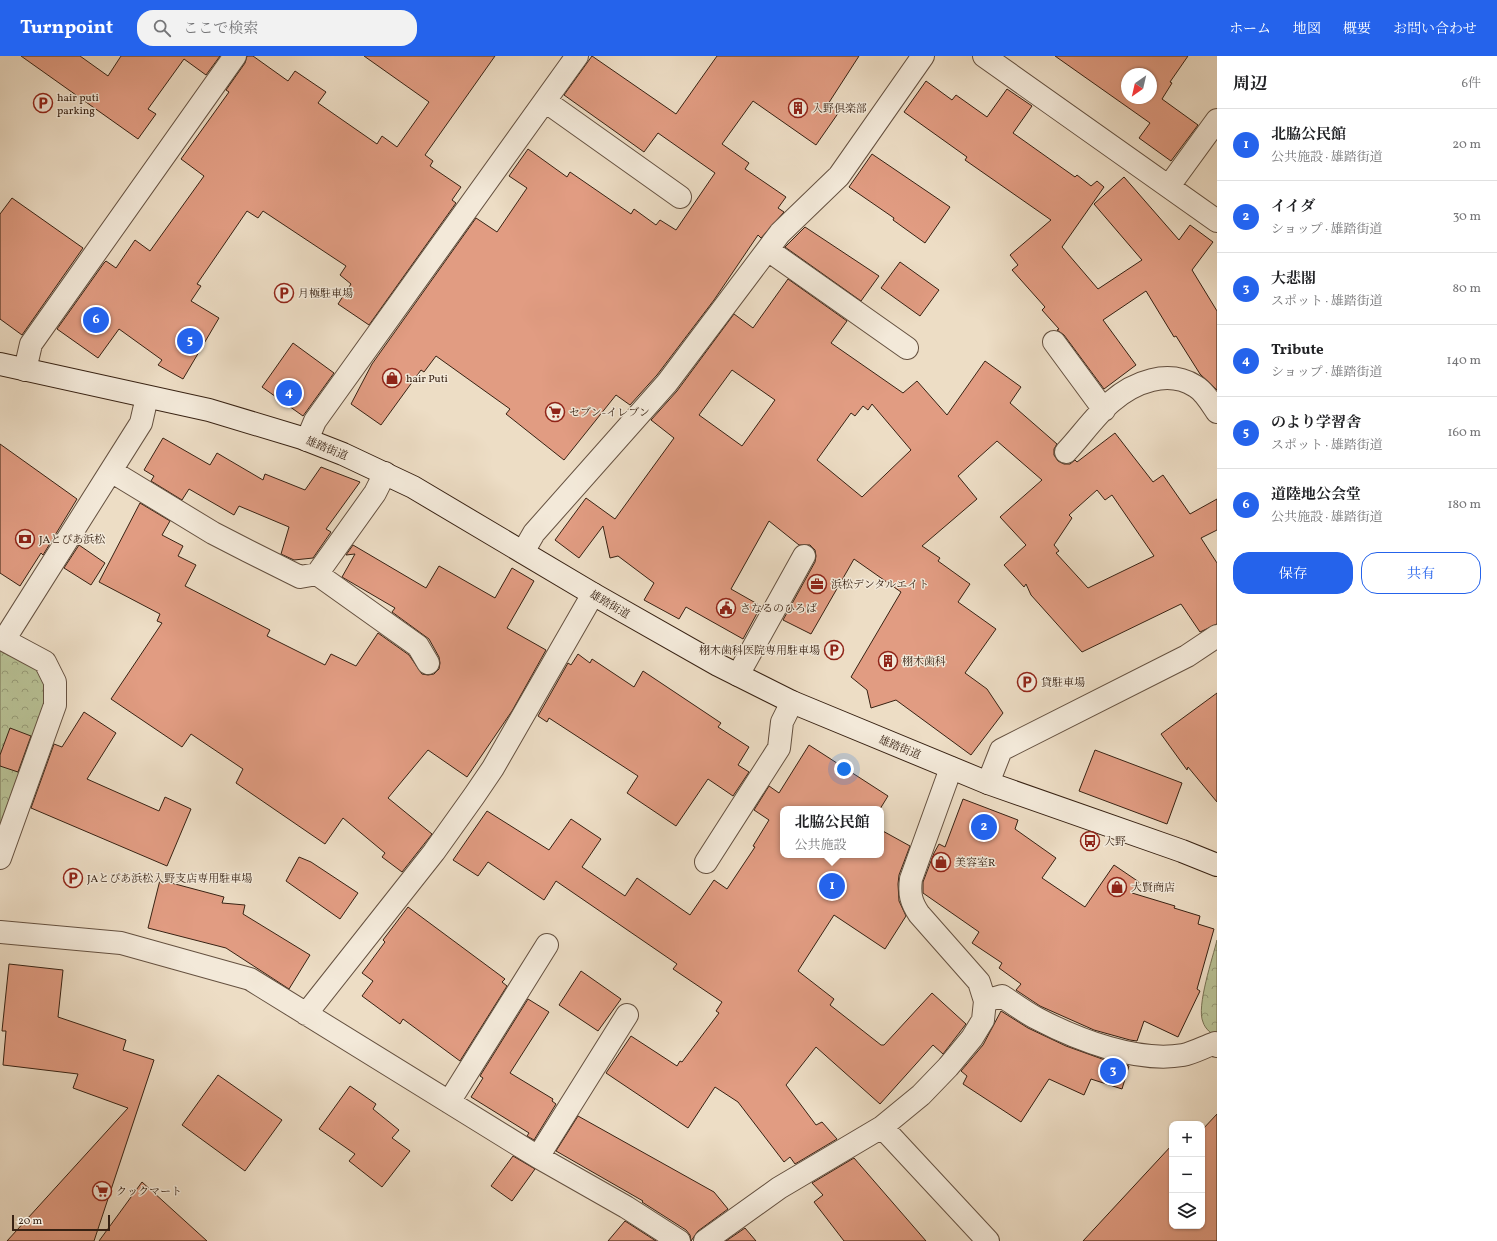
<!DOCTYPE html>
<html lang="ja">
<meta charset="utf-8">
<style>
:root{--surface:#fff;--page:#f2f2f2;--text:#202124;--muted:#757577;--line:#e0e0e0;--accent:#2563eb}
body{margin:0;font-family:Vollkorn,"Noto Serif JP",serif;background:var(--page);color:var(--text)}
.controls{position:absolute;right:12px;bottom:12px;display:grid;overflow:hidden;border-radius:8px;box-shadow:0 1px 3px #0004}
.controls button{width:36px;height:36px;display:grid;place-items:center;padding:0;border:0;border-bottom:1px solid var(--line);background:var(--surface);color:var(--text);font:20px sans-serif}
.compass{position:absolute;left:1121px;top:12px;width:36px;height:36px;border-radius:50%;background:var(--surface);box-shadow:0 1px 3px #0004;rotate:214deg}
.scale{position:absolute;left:12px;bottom:10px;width:98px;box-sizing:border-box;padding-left:4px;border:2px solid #382213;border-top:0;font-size:11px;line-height:14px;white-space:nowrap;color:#382213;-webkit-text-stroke:3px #f3e9d9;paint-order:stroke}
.you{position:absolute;left:844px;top:713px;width:14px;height:14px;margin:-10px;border:3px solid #fff;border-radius:50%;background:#1a73e8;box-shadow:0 0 0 6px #1a73e833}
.badge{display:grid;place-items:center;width:26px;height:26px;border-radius:50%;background:var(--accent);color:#fff;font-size:13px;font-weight:700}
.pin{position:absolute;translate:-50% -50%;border:2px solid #fff;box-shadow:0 1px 4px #0006}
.popup{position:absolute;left:780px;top:750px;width:104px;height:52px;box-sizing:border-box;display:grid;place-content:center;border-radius:8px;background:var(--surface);filter:drop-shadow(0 1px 3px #0005);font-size:13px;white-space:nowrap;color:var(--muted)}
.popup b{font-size:15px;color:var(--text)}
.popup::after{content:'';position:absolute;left:50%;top:100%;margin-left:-8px;border:8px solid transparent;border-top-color:var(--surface)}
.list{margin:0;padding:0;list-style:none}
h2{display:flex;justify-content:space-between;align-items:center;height:52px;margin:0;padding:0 16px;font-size:17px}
h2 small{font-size:13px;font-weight:400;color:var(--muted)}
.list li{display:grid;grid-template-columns:26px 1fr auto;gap:12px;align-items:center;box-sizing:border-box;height:72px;padding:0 16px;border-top:1px solid var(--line)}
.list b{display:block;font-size:15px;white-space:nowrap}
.list p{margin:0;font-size:13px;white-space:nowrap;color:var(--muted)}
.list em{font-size:13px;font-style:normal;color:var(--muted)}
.actions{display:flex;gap:8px;padding:12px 16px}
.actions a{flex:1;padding:9px 0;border:1px solid var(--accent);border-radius:16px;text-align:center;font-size:14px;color:var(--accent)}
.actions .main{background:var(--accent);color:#fff}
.icon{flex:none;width:22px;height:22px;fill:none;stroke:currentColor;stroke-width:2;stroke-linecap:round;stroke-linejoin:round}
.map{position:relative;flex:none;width:1217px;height:1185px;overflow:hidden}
header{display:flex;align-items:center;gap:24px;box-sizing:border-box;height:56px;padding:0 20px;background:var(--accent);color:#fff}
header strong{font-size:19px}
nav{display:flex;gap:22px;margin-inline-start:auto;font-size:14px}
.search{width:280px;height:36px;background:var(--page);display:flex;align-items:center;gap:10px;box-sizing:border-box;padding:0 14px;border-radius:16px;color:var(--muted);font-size:15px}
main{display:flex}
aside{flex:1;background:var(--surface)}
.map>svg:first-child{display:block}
.forest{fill:url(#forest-crowns);stroke:#787254}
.building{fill:#e19c82;stroke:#382213;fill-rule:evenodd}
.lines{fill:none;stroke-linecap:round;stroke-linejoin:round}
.street-casing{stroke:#655140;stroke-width:24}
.secondary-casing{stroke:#382213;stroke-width:24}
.street{stroke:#f3e9d9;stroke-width:22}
.secondary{stroke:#f3e9d9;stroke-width:22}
.labels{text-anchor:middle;stroke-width:3;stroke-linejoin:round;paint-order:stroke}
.poi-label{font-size:11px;fill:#382213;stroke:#f3e9d9;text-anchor:start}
.street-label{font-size:11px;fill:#382213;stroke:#f3e9d9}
</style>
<header>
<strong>Turnpoint</strong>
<div class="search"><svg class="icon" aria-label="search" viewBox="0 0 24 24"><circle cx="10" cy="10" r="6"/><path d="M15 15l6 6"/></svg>ここで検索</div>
<nav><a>ホーム</a><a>地図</a><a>概要</a><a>お問い合わせ</a></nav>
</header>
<main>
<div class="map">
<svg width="1217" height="1185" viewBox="0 0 1217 1185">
<defs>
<pattern id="forest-crowns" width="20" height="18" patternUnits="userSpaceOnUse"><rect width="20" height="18" fill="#b8c195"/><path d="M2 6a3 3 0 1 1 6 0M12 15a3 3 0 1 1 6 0" fill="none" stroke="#979c78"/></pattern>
</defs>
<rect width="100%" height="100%" fill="#edddc5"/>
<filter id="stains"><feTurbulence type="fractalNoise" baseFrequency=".005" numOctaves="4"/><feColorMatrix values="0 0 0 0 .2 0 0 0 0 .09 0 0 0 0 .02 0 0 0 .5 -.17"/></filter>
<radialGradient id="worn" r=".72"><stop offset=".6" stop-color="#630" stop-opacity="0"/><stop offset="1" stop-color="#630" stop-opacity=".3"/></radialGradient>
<path class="forest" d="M0,593L37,613L46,628V647L0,774Z
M1217,884V982C1212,978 1205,973 1203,966C1196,951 1213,901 1217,884Z"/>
<path class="building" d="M21,0H80L108,20L121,0H220L206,19L184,3L148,53L156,58L138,83Z
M247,0H253L288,25L295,15L326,36L318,47L377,88L382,80L397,91L429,46L364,0H495L425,99L433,105L430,110L461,131L452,144L456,147L369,269L338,248L351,228L340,219L346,210L263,155L258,162L247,155L197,228L201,230L191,245L219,262L183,323L158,309L162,304L119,273L98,302L57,273L104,207L106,205L116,212L135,184L150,195L204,120L181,103L229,36L226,34L245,7Z
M592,0L676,58L717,0H859L828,48L839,56L816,89L753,45L722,88L749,107L745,113L786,141L778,152L784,156L761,182L758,179L714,244L657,319L630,349L616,339L564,404L506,358L510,353L436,300L424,316L421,314L381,369L351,348L372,308L476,162L497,176L527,132L509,120L528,93L567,121L570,116L631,158L634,153L656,169L660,164L676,174L715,117L658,77L644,96L564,39Z
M1055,0H1188L1170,26L1172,27L1162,43L1198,69L1171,105L1139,82L1150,67ZM1127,18H1151V42H1127Z
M926,25L952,44L956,39L987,61L1007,33L1032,50L1013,77L1075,121L1077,119L1091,130L1097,125L1104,131L1062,191L1098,233L1142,204L1094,148L1124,121L1179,184L1190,169L1213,186L1192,214L1217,255V334L1200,318L1176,280L1174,281L1146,235L1103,264L1136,309L1104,333L1064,279L1057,274L1059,273L1042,254L1045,251L1012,214L1018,209L1010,199L1051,164L965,104L967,101L904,56Z
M872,98L950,151L925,187L893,164L894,162L849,131Z
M12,142L83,192L22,279L0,263V158Z
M805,171L879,220L861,245L785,191Z
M900,206L939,234L920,260L881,232Z
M788,223L847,265L831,287L903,337L917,325L947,359L985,305L1021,331L1010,347L1057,388L1054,393V399L1058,405L1064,408H1070L1075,404L1077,406L1115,377L1153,426L1163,419L1190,458L1217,443V474L1201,482L1217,507V568L1200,576L1181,548L1082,596L1031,539L1026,528L1024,531L1004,509L1026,489L1000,461L1042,424L997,385L958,420L977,443L922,490L940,502L938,505L970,528L958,546L996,573L965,617L987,633L1003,657L971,699L896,644L871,652L867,634L851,621L901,536L854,503L811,578L783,564L815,506L816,500L815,494L810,489H799L769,465L731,533L761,550L743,583L686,551L679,563L644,544L654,527L618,500L610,502L603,470L579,502L555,484L586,442L615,463L674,382L651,364L677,335L734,258L753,272ZM732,314L775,344L742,390L699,359ZM872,348L911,394L862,441L817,404L851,357L855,360L863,350L868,354ZM1097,434L1105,444L1112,439L1154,500L1088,532L1056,497L1059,495L1054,489L1072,462L1069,459Z
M293,287L334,317L303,360L262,331Z
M163,382L210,409L217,397L263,424L265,418L305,434L321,411L360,426L326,473L331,476L313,502L294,504L281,498L289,471L239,450L234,459L189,433L182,444L151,425L154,420L144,414Z
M0,388L77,443L43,499L41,497L20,530L0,517Z
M140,447L170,465L162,479L183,490L178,500L196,509L185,530L270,574L267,580L325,609L331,598L356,610L378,577L409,599L422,618L428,619L434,618L439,613L440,607L439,601L429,583L392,556L395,552L342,521L355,498L346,499L353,489L426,532L439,510L495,542L512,512L534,525L507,572L546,594L512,655L467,721L428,694L388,742L432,778L402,816L382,801L385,797L343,762L325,788L236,727L243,713L191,678L182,691L111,643L162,567L157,565L160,558L99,526Z
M79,489L105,507L91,529L64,512Z
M578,598L590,607L592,603L634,631L643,615L721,667L718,671L749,691L738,709L749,716L733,740L708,723L676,770L627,737L638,720L549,662L547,666L538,660L568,607L571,609Z
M1217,637V746L1188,711L1187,714L1161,678Z
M84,656L116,677L87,723L159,755L165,741L191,753L167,810L31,752L54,688L62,691Z
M10,672L31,680L18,716L0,710V699Z
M809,689L888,740L880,753H783V799H881V774L910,790L899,819L898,828L899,845L906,860L885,893L834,859L798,915L834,943L830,949L881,989H884L932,937L966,968L943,998L933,989L880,1048L816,991L786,1029L816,1069L822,1066L837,1083L795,1108L790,1101L784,1106L738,1046L715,1031L688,1072L606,1017L631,980L677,1010L680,1005L682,1006L719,957L716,955L722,946L673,913L677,908L556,825L544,844L488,806L478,820L453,804L487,755L549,794L571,763L601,783L582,811L625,840L637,822L690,859L714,824L727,833L755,791L753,790L769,764L754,754L769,730L779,737Z
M1095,694L1182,727L1167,768L1079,735Z
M963,743L1018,764L1015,773L1056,802L1042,822L1085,851L1114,809L1139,826L1132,837L1175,850L1174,852L1200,860L1198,868L1214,873L1197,933L1200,935L1178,981L1144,965L1137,985L1130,984L1094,974L1040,950L1016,934L1021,928L999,912L1002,907L972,887L979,876L923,837V826L934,797L939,788L945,791Z
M299,801L311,806L358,837L340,863L286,825Z
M160,824L224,841L222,847L245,849L243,858L310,899L289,933L226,892L148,872Z
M408,851L505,923L502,926L507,930L460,1005L403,963L400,968L362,940L373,925L362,917L385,886L383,884Z
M9,908L63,914L58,961L126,984L123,994L154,1004L94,1185H7L128,1052L73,1032L78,1018L3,1009L6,975H2Z
M581,915L621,943L598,975L559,949Z
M528,943L549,956L510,1017L553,1043L552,1045L556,1048L534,1084L527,1080L529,1077L471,1041L483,1022L480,1020Z
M1001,955L1028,972L1066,990L1105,1004L1129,1010L1122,1033L1091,1023L1084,1039L1049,1023L1021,1066L963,1028L967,1020L961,1015L983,989Z
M218,1019L282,1064L245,1115L182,1069Z
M350,1030L376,1048L373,1053L399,1074L392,1082L410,1095L382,1131L349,1105L355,1098L319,1073Z
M1217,1058V1185H1083L1172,1089V1170H1202V1074Z
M578,1060L714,1136L728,1153L698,1175L691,1185L690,1179L686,1174L642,1146L643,1145L556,1095Z
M513,1100L535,1113L512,1145L491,1130Z
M854,1102L926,1185H844L814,1146L823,1139L812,1127Z
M142,1126L207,1185H99Z
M625,1165L656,1185H608Z
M745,1172L756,1185H726Z"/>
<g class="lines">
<g class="street-casing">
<path id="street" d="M984,0L1217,165
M545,45L680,141
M1169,130L1217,64
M768,194L907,292
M1054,286L1104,354
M25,314L31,288L235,0
M307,384L315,365L577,0
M1066,396C1081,380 1095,360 1111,346C1134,326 1168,313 1195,330C1204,335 1211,347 1217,356
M111,415L213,477L248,495L300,521L317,518L375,437L385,417
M523,496L534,477L667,327L780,177L839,120L923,0
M317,518L418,590L428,607
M0,582L4,584L141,367L147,341
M738,619L804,500
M988,727L1001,694L1187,600L1217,580
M0,802L55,649V626L45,606L4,584
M706,806L779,692L782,666L792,646
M0,876L121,887L250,923L538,1101L626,1151L679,1185
M985,945L1002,940C1014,948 1026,957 1038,963C1078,984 1138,1007 1183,999C1193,997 1204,991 1215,987L1217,990
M306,958L434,796L474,740L493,712L593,538
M449,1046L547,889
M882,1071L988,1185
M538,1101L627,959
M705,1185L779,1132L882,1071L921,1039L948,1011L972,982L983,964L985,945L979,926L919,858C911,846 909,838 911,823L951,712"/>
</g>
<g class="secondary-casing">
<path id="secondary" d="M0,308L209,354L302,382L343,398L413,431L593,538L718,609L792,646L988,727L1182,795L1217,809"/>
</g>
<use href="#street" class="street"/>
<use href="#secondary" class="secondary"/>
</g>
<defs>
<g id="parking-ring" transform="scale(1)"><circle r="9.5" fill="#f3e9d9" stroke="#8f2418" stroke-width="1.5"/><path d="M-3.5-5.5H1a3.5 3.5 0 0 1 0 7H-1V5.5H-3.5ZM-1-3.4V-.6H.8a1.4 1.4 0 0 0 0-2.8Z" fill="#8f2418"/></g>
<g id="building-ring" transform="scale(1)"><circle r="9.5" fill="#f3e9d9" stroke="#8f2418" stroke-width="1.5"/><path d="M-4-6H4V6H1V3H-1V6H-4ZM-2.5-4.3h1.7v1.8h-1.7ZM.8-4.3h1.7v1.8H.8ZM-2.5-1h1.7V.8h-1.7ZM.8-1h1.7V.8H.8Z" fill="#8f2418"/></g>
<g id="shop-ring" transform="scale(1)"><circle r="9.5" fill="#f3e9d9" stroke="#8f2418" stroke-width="1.5"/><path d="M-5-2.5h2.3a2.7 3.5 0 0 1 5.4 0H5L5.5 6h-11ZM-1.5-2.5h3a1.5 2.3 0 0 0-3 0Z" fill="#8f2418"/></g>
<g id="supermarket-ring" transform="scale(1)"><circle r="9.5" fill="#f3e9d9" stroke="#8f2418" stroke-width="1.5"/><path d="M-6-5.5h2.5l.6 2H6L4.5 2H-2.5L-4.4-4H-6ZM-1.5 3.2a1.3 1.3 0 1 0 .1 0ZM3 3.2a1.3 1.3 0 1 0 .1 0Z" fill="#8f2418"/></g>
<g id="bank-ring" transform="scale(1)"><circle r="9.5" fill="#f3e9d9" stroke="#8f2418" stroke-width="1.5"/><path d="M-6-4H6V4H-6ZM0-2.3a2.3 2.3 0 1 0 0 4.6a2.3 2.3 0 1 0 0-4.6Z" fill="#8f2418"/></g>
<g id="office-ring" transform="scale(1)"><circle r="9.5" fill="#f3e9d9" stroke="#8f2418" stroke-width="1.5"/><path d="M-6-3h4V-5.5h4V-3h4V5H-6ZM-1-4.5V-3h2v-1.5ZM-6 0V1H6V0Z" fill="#8f2418"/></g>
<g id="civic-ring" transform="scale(1)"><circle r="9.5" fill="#f3e9d9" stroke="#8f2418" stroke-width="1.5"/><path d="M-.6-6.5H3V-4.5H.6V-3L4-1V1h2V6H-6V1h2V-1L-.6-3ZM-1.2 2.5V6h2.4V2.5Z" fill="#8f2418"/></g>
<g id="bus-ring" transform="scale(1)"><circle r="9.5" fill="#f3e9d9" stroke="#8f2418" stroke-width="1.5"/><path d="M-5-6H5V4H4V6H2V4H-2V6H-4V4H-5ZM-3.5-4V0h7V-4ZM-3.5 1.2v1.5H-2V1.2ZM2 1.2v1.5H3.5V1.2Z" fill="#8f2418"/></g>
</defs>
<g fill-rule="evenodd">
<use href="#parking-ring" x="43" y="47"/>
<use href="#building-ring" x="798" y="52"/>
<use href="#parking-ring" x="284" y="237"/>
<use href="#shop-ring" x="392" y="322"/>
<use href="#supermarket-ring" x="555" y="356"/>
<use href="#bank-ring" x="25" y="483"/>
<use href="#office-ring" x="817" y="528"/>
<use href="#civic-ring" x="726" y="552"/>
<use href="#parking-ring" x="834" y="594"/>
<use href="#building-ring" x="888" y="605"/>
<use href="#parking-ring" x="1027" y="626"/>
<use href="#bus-ring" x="1090" y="785"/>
<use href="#shop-ring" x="941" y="806"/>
<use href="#parking-ring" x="73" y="822"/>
<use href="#shop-ring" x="1117" y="831"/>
<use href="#supermarket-ring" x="102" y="1135"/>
</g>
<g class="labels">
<g class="poi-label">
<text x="57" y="45">hair puti<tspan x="57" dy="13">parking</tspan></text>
<text x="812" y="56">入野倶楽部</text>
<text x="298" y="241">月極駐車場</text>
<text x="406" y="326">hair Puti</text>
<text x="569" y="360">セブン-イレブン</text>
<text x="39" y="487">JAとぴあ浜松</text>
<text x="831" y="532">浜松デンタルエイト</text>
<text x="740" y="556">さなるのひろば</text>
<text x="820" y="598" text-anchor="end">栩木歯科医院専用駐車場</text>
<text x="902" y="609">栩木歯科</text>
<text x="1041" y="630">貸駐車場</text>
<text x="1104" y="789">入野</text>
<text x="955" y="810">美容室R</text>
<text x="87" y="826">JAとぴあ浜松入野支店専用駐車場</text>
<text x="1131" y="835">大賢商店</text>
<text x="116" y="1139">クックマート</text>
</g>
<g class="street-label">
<text transform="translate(327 392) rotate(22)" y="4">雄踏街道</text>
<text transform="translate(610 548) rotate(30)" y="4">雄踏街道</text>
<text transform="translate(900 691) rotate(22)" y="4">雄踏街道</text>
</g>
</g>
<rect width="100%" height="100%" filter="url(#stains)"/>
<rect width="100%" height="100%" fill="url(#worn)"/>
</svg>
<div class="controls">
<button>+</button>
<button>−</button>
<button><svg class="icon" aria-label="layers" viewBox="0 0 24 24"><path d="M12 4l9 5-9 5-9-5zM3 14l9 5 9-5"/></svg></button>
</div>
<svg class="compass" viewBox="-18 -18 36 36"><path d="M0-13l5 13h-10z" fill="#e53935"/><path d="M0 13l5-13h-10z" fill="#757577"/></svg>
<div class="scale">20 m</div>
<div class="you"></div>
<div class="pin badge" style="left:832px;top:830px">1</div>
<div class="popup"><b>北脇公民館</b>公共施設</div>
<div class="pin badge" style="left:984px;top:771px">2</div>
<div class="pin badge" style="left:1113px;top:1015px">3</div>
<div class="pin badge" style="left:289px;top:337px">4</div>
<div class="pin badge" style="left:190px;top:285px">5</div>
<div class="pin badge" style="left:96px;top:264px">6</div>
</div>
<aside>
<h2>周辺<small>6件</small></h2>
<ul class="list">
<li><span class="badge">1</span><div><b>北脇公民館</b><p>公共施設 · 雄踏街道</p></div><em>20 m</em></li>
<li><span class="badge">2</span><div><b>イイダ</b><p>ショップ · 雄踏街道</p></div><em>30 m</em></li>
<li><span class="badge">3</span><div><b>大悲閣</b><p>スポット · 雄踏街道</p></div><em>80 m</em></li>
<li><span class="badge">4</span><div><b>Tribute</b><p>ショップ · 雄踏街道</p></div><em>140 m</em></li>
<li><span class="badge">5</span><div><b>のより学習舎</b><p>スポット · 雄踏街道</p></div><em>160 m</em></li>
<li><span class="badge">6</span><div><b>道陸地公会堂</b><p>公共施設 · 雄踏街道</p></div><em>180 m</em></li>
</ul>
<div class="actions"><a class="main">保存</a><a>共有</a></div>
</aside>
</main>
